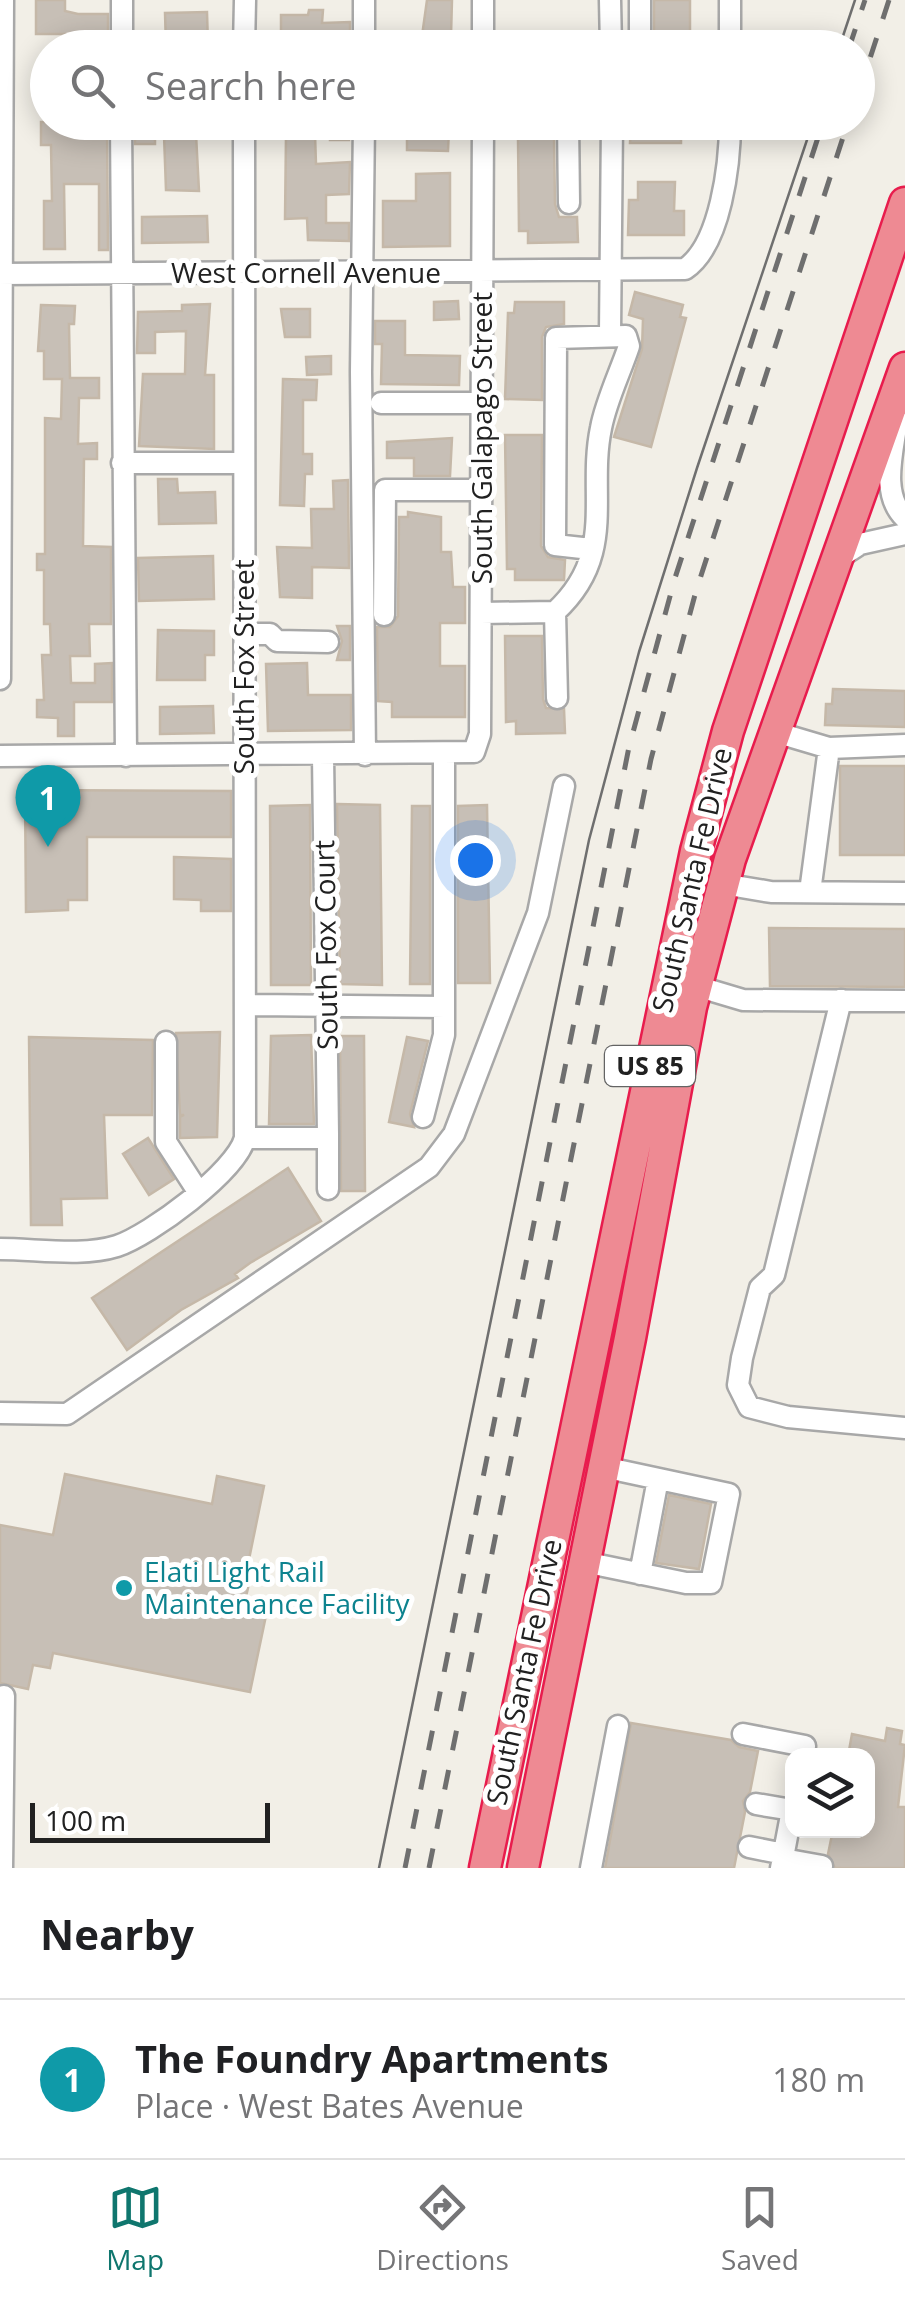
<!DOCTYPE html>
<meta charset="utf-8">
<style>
:root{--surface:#fff;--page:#f6f6f6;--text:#202124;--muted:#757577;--line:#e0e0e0;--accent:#0f766e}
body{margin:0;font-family:"Open Sans",sans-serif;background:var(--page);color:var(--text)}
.controls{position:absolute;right:30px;bottom:30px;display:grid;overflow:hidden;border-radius:20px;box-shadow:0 5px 25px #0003}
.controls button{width:90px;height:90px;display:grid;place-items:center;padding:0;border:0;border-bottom:2px solid var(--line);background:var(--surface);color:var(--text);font:50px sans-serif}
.scale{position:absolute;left:30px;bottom:25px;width:240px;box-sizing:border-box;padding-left:10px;border:5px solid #212121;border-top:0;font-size:28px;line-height:35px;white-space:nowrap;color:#212121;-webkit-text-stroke:8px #fff;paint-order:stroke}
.you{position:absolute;left:475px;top:860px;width:35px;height:35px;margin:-25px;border:8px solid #fff;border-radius:50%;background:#1a73e8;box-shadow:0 0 0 15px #1a73e833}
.badge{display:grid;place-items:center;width:65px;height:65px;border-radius:50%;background:var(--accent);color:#fff;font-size:32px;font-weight:700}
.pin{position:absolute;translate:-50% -82px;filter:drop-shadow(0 2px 5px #0008)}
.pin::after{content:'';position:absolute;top:52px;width:35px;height:30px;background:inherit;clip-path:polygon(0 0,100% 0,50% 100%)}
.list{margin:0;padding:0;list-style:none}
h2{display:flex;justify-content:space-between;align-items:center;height:130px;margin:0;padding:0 40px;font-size:42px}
h2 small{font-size:32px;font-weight:400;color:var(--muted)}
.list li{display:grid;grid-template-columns:65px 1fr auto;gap:30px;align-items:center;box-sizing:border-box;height:160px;padding:0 40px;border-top:2px solid var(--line)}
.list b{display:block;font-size:38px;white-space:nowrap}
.list p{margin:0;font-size:32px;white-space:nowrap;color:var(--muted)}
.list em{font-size:32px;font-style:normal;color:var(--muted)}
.icon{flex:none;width:55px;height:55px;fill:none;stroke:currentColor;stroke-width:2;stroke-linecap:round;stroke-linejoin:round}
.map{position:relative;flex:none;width:905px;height:1868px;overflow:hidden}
.search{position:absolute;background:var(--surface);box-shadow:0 5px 25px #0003;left:30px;right:30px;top:30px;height:110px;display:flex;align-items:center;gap:25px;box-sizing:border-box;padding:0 35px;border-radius:55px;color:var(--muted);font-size:38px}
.sheet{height:290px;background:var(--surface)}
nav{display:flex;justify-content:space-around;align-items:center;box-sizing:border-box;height:140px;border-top:2px solid var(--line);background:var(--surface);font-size:28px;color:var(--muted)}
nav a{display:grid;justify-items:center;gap:5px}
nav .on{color:var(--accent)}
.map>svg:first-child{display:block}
.building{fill:#c7bfb6;stroke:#c5b8a8;stroke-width:2.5}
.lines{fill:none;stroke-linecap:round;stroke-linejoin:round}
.minor-casing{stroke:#a8a8a8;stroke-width:25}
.highway-casing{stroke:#e81c4d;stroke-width:35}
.minor{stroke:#fff;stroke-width:20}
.highway{stroke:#ee8a93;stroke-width:30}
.tram{stroke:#6f6f6f;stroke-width:2.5}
.rail{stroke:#6f6f6f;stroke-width:5;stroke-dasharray:20 20;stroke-linecap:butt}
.culture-dot{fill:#0f9aa8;stroke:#fff;stroke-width:4}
.labels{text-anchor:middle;stroke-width:10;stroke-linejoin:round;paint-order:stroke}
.shield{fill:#fff;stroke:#646464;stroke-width:2.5}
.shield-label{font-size:25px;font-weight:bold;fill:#212121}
.street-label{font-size:28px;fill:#212121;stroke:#fff}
.culture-label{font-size:28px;fill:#0d838f;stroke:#fff;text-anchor:start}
</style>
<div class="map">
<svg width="905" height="1868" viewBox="0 0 905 1868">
<rect width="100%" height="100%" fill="#f2efe7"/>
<path class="building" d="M36,0H65V11L78,14H108V34H36Z
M427,0H452L451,36H422Z
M654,0H690V48H654Z
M309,10H323L322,23L350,22V39L281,34V15H308Z
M207,12L208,45L166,46L165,13Z
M41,122H107L108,250H99V184H64L65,249H44V201H52L51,145H41Z
M631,122H681V143H630Z
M330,123L349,124V140H330Z
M135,124L155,125V144H135Z
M407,126L449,130L448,151L407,150Z
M196,134L199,191L166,190L164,135Z
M315,134L316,164L350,162L349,194L326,195V223H349V241L308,240L307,218L285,219L286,135Z
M518,138H554L555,204L559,217H577L578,242L528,243V231H519Z
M450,173V246L383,247V201H416V174Z
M638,182H675L674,211H684V235H628L629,200H638Z
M207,216L208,242L142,243V217Z
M635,292L683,305L680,317L686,318L651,447L614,437L642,349L643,319L629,315Z
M458,301L459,319L434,320V302Z
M515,302H564V324L546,327L542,337V400L505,399L508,313H514Z
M210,304L205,375H214V449L139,446L143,374H185L186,331L155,332V353H137L138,312L182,311V305Z
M41,305L75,306L74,324H69L70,378H99V398H79L78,444L97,443V459H84L83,546L111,547V624H89L90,656H70L71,683H95V664L112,663V702H74V736H58V718L37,717V700H44L42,655H51L50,624H44V570H37V554H45V418L61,419L62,379H44V351H38Z
M281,309H310V337H285Z
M375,321H405V355L460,356L459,385L381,384L382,344H375Z
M331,356V374L307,375L306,357Z
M283,379L317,380L316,400H303V454H312V474H305L304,506L280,505Z
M505,435H542L541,546L548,557L565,560L564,580H515V569H507Z
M452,438L450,476H414V458H387V442Z
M158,479H177L178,493L215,492L216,523L159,524Z
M348,480L349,568L312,567V598L280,597L277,547L312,548L311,509H334L333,481Z
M408,512L441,517V552H451L453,587H465V623H440V666H465V717H392V702L378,701L377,627H390L398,616L399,517H408Z
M213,556L214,599L139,601L138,558Z
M337,626H350V660H337L342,641Z
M158,630L214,631V655H205V680H157Z
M505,636H542L543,699L546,708L564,709L565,733L516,734V721L506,722Z
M307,663L308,695H351V730L268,731L266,664Z
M833,689L905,691V727L825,725L826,704H832Z
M213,706L214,733L160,734V707Z
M840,766H905V855H840Z
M25,790L231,791V837H87V900H68V910L26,912Z
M337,804L380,805L382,985L340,984Z
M310,805L311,985H271L270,806Z
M487,805L490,983H458V806Z
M412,806H430V984H410Z
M174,857L231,859V911H201V900L174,899Z
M769,928L905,929V987L770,986Z
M220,1032L217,1137L180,1138V1117L184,1115H180L176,1033Z
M311,1035L314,1124H269L271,1036Z
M340,1036H364L365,1191H341Z
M29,1037L153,1040L152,1115H104L107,1198L61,1199L62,1225H31Z
M407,1037L428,1041L410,1114L414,1127L389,1122Z
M148,1138L174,1179L149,1195L123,1154Z
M288,1168L321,1221L250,1263L235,1274L238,1278L181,1310L127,1350L92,1298Z
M65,1474L212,1504L217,1476L264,1486L246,1574L251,1575L245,1601L268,1606L250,1692L53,1653L50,1668L33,1665L28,1689L0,1683V1525L53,1535Z
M669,1495L711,1504L699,1569L656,1563Z
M631,1723L731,1740L739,1747L758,1751L750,1792L743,1801L745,1812L734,1868H605Z
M887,1728L902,1731L900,1744L905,1745L898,1807H905V1868H835L828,1854L833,1830H868V1756H848L852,1734L885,1741Z"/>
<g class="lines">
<g class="minor-casing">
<path id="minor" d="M364,0V48
M610,0L611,48
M640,0V48
M122,48V0
M244,48L245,0
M483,48V0
M730,48V0
M121,122L126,756
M364,122L361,372L365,755
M568,122L569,203
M0,274L685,269C721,245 730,163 730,122
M610,334L612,122
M381,403H482
M897,420C893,452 880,494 905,518
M122,463H243
M837,559L860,544L905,534
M555,612L557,698
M481,613L555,612C618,554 587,495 601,428C606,401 620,373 629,346L626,336L556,338L555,545L591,549
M384,615L385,490H482
M244,634H270L277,641L328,642
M0,679L3,0
M775,732L829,748L905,745
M0,756L474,752L480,734L483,122
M723,884L771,892L905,893
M810,892L829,748
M696,986L743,1000L905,1001
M841,1000L774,1275L760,1288L742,1358L738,1385L749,1407L788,1417L905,1428
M246,1005L444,1007
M166,1042V1142L199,1193
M423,1117L444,1035V755
M328,1134V1189
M245,1138H319L328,1134L323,755
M0,1249C37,1249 82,1257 117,1246C150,1235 236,1172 245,1138L244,122
M0,1413L67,1414L429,1167L454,1134L538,913L564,786
M584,1562L686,1583H711L729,1494L603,1467
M640,1574L658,1479
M743,1734L805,1746L803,1756
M756,1804L792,1810
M749,1847L784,1854
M783,1859L822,1866
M2,1868L4,1696
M591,1868L618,1726
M781,1868L792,1810"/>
</g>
<g class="highway-casing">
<path id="highway" d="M485,1868L696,851L728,731L905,203
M523,1868L630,1338L691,1007L730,859L905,368"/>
</g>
<use href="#minor" class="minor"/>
<use href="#highway" class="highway"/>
<path class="tram" d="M839,48L855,0
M379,1868L589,840L639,652L697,468L813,122"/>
<path class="rail" d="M849,48L865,0
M858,95L889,0
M405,1868L629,747L675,578L823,122
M429,1868L651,759L696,591L848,122"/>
</g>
<circle class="culture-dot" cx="124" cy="1588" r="10"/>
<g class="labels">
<rect class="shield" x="605" y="1046" width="90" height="40" rx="8"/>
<g class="shield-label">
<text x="650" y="1075">US 85</text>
</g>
<g class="street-label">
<text x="306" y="283">West Cornell Avenue</text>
<text transform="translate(482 438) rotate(-90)" y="10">South Galapago Street</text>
<text transform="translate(244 667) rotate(-90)" y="10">South Fox Street</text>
<text transform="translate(692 880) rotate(-77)" y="10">South Santa Fe Drive</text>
<text transform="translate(326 945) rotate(-91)" y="10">South Fox Court</text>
<text transform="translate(524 1672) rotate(-78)" y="10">South Santa Fe Drive</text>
</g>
<g class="culture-label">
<text x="144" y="1582">Elati Light Rail<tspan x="144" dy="32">Maintenance Facility</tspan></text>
</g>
</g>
</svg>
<div class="controls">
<button><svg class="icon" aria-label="layers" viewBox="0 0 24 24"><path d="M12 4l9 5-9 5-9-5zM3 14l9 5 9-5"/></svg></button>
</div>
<div class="scale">100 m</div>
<div class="you"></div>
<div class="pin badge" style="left:48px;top:847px;background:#0f9aa8">1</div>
<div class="search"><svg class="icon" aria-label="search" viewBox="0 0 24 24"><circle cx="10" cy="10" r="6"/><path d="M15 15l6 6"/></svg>Search here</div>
</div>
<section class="sheet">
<h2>Nearby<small></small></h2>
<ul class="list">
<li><span class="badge" style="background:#0f9aa8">1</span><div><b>The Foundry Apartments</b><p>Place · West Bates Avenue</p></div><em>180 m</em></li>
</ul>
</section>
<nav>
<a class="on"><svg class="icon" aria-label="map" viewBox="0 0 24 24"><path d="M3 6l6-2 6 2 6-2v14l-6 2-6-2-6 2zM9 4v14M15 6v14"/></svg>Map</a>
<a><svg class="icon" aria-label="directions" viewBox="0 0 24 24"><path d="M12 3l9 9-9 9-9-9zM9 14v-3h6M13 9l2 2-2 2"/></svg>Directions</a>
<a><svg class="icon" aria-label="saved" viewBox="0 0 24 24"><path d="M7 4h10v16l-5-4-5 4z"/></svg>Saved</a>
</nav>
